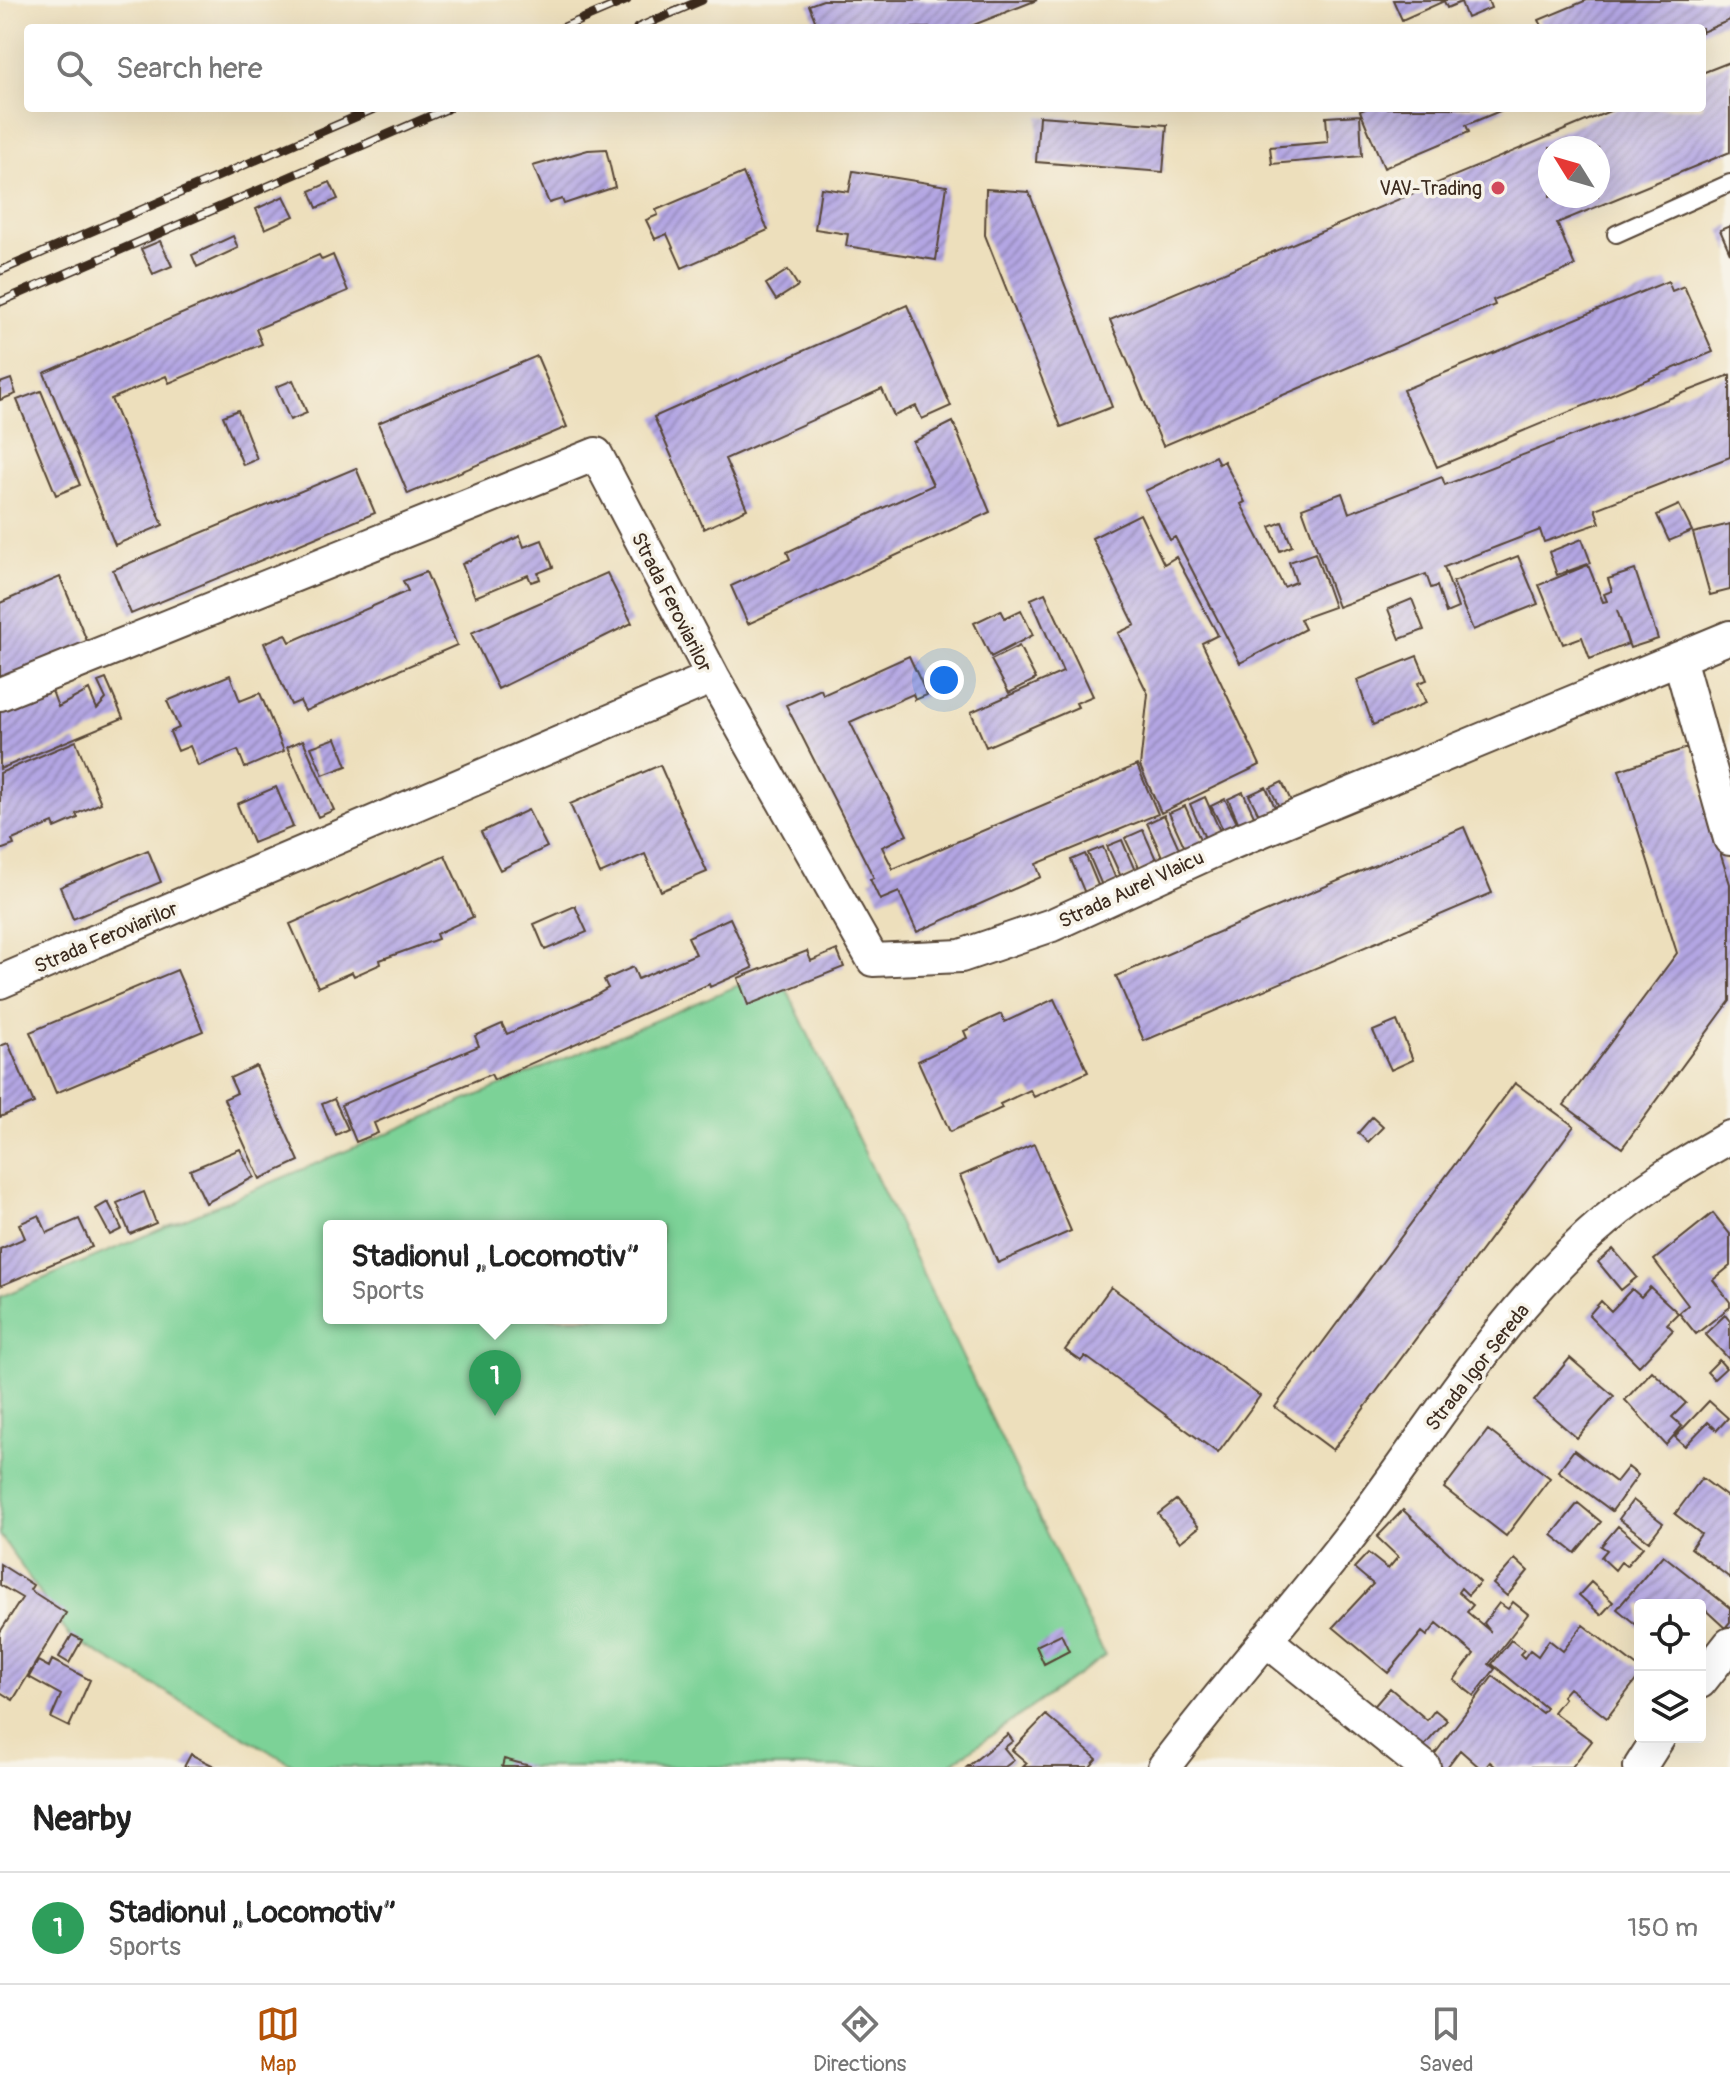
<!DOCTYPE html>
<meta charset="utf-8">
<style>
:root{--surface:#fff;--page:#f6f6f6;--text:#222;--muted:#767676;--line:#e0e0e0;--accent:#b45309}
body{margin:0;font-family:Pangolin,sans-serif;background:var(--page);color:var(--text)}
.controls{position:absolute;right:24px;bottom:24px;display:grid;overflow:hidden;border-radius:8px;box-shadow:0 8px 32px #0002}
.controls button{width:72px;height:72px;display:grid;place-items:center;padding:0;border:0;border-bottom:2px solid var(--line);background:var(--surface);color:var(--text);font:40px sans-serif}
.compass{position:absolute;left:1538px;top:136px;width:72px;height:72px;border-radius:50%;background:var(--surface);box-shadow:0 8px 32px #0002;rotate:307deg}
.you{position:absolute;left:944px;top:680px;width:28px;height:28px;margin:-20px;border:6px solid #fff;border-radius:50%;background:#1a73e8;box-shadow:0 0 0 12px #1a73e833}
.badge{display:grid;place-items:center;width:52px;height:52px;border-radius:50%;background:var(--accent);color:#fff;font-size:26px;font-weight:700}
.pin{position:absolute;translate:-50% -66px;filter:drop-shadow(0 2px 4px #0008)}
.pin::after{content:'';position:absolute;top:42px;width:28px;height:24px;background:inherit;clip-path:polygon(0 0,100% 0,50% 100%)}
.popup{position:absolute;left:323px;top:1220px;width:344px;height:104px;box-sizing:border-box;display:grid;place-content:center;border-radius:8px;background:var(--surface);filter:drop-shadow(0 2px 6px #0005);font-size:26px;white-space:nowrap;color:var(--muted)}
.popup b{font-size:30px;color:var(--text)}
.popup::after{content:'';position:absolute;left:50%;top:100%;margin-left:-16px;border:16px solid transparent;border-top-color:var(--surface)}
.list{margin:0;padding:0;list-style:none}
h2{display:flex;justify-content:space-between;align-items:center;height:104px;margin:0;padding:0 32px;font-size:34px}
h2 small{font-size:26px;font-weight:400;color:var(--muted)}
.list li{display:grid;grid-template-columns:52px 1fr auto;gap:24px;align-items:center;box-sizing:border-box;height:112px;padding:0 32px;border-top:2px solid var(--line)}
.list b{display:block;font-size:30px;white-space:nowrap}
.list p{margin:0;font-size:26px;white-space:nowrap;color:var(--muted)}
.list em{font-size:26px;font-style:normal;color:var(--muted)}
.icon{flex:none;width:44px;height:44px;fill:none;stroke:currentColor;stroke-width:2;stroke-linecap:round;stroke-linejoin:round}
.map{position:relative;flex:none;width:1730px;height:1767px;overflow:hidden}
.search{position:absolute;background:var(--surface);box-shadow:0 8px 32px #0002;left:24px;right:24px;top:24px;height:88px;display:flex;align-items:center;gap:20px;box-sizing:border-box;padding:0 28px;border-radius:8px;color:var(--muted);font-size:30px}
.sheet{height:216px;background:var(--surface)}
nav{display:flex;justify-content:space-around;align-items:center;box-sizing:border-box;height:112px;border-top:2px solid var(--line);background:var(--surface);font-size:22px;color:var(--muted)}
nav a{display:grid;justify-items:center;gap:4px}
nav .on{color:var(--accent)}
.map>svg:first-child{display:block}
.garden{fill:#7bd297;stroke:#5b7e5a;stroke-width:2;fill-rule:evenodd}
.building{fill:url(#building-hatch);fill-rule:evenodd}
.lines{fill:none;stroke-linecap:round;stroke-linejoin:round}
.lane-casing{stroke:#564536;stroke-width:20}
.street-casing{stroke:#564536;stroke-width:36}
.lane{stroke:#fff;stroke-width:16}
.street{stroke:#fff;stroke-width:32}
.rail-casing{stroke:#3b2a1e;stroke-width:9}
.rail{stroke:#f7f3e8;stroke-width:6;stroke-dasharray:18;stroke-linecap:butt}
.poi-dot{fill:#d1495b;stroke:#f7f3e8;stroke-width:3}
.labels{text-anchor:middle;stroke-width:7;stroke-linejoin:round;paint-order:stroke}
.poi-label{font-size:20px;fill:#3b2a1e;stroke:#f7f3e8;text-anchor:end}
.street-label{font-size:20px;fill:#3b2a1e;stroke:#f7f3e8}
</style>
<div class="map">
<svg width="1730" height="1767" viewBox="0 0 1730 1767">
<defs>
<pattern id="building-hatch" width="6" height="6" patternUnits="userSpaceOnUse" patternTransform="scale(2)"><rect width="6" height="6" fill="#b3a6e3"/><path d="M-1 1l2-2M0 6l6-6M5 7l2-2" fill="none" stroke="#9387b7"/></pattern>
</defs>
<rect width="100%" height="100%" fill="#f7f3e8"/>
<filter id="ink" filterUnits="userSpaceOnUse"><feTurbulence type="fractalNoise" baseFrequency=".0125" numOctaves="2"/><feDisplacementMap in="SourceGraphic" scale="16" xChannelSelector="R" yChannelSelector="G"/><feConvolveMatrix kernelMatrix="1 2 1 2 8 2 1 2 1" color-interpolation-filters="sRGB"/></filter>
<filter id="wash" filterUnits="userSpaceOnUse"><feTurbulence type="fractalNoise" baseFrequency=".006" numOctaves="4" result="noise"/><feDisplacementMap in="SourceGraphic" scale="32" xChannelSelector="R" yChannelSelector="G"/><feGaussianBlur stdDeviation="1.8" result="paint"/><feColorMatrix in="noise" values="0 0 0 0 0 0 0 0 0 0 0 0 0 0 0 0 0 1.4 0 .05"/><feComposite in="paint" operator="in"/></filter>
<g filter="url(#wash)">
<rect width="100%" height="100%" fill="#eddfbc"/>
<path class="garden" d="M777,969L1105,1656L946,1767H297L70,1637L0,1535V1297ZM329,1226H661V1318H329Z"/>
<g id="blocks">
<path class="building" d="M823,0H1037L966,28H818L809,5Z
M1393,0H1488L1491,8L1467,18L1461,2L1447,8L1444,1L1402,20Z
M1587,0H1730V20L1702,32V28H1543L1539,20Z
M1730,62V152L1557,223L1575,266L1493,300L1495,305L1163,446L1110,320L1617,108H1702V73ZM1550,148H1598V196H1550Z
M1367,108H1507L1466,125L1469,132L1384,168L1360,111Z
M1360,115L1362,156L1272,164L1270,147L1328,142L1326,117Z
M1039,116L1167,125L1163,172L1036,162Z
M606,149L615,187L564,204L562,199L549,203L533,166L588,150Z
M853,171L947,186L936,260L846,246L848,234L815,229L821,188L849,192Z
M743,173L768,230L682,268L667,234L655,239L646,220L658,215L656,210Z
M330,182L338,199L317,208L310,191Z
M986,189L1029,192L1112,407L1061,427L985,235Z
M284,196L294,216L265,229L256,209Z
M1730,226V253L1720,230Z
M233,236L238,248L197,267L192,255Z
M160,241L172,266L153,274L141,249Z
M319,255L322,260L333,255L348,291L256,329L262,344L169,383L166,376L111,399L163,525L115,545L44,373Z
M788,270L798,286L776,300L766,284Z
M1668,281L1672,291L1684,286L1713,352L1437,467L1403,390Z
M907,305L951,406L922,419L916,406L894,416L882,389L725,459L747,509L704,529L654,417Z
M537,356L567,427L408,494L378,423Z
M1730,375V457L1595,509L1600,523L1544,542L1540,530L1444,567L1458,608L1446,613L1437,586L1431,588L1426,574L1338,607L1302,508L1342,493L1349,513L1442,477L1445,485Z
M11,379L16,394L0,400V383Z
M293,380L307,413L290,420L276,387Z
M41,391L80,485L56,495L17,400Z
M238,410L257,459L243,465L223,416Z
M953,422L990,512L748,624L731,586L790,559L787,552L933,485L913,442Z
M1215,456L1219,464L1224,461L1245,502L1241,504L1284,587L1296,582L1289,562L1315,553L1334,607L1300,619L1305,629L1240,663L1175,537L1170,540L1145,491Z
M356,468L375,513L131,614L113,570Z
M1679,505L1692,531L1669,541L1657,515Z
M1140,514L1164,564L1176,557L1218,635L1202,643L1260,765L1161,813L1140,766L1148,694L1118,633L1135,625L1092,538Z
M1282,522L1292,546L1280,551L1270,527Z
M1730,524V590L1710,595L1693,533Z
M520,536L524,547L542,540L553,567L538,573L540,579L531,582L528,575L475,597L462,564Z
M1582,539L1591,563L1557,575L1549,552Z
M1518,556L1538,604L1473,630L1453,582Z
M1588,565L1603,602L1607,601L1604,594L1612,591L1608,579L1635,570L1658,639L1630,648L1617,610L1628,644L1590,659L1582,637L1563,644L1539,585Z
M426,572L457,645L305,711L300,701L291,705L264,643L286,634L290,642L408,591L403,581Z
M607,573L632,623L498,689L471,633Z
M60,577L90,648L0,687V603Z
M1045,593L1093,696L1076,703L1078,707L986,747L971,712L1063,672L1031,599Z
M1412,599L1424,630L1400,639L1388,609Z
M1001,610L1005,618L1021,610L1033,635L991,657L974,623Z
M1019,646L1036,679L1009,693L991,660Z
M909,656L927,695L915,700L913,694L850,722L907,835L882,847L893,869L1137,765L1158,814L1036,864L1041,877L917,932L899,892L880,900L870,879L874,878L786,705L821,689L823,695Z
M1417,656L1427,680L1418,683L1426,703L1373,725L1357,680Z
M230,675L240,701L260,693L284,751L245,768L238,750L198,766L190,746L178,751L170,732L179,728L167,701Z
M106,679L123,718L0,769V709L51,688L58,707L89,690L97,709L106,699L98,682Z
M336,738L347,766L323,775L311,747Z
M303,740L334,810L318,817L287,747Z
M76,741L101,803L76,814L78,818L55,828L53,823L12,840L14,845L0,850V773Z
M1687,748L1730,884V1001L1622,1148L1564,1105L1677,953L1619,770Z
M660,765L707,872L661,891L645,854L600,874L570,804Z
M1282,782L1292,803L1280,809L1270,788Z
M276,787L293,827L253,843L237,804Z
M1266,787L1277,812L1261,819L1249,795Z
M1243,792L1259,826L1243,833L1228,799Z
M1205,797L1223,838L1208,845L1190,804Z
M1225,799L1241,831L1227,837L1211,806Z
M1185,806L1205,850L1189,857L1169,813Z
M528,810L547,847L500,870L481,832Z
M1164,815L1181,853L1164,861L1147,823Z
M1464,827L1492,893L1144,1041L1116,976Z
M1143,830L1158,864L1141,872L1125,838Z
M1122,840L1136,873L1122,879L1107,846Z
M1103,847L1117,882L1103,888L1088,853Z
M148,850L161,882L73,919L60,887Z
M1085,854L1100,890L1086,896L1071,860Z
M445,855L473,917L436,934L438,939L380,960L381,964L354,976L352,972L318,987L290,924Z
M575,906L587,932L545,950L534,924Z
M730,918L753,968L710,987L709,984L494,1080L491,1074L374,1123L378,1133L356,1142L341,1105L479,1046L475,1036L502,1024L507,1034L591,998L608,988L604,980L633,967L638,979L696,954L688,937Z
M837,950L844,967L748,1005L738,978L807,951L811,961Z
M177,970L203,1031L56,1093L30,1032Z
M1054,999L1088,1072L1034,1097L1030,1090L1000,1104L1002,1108L950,1132L918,1061L967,1038L964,1031L990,1019L1001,1014L1005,1022Z
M1397,1021L1413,1060L1391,1070L1373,1031Z
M8,1043L34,1103L0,1117V1046Z
M256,1066L299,1161L260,1179L224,1099L237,1093L230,1078Z
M1515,1083L1574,1126L1333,1450L1275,1407Z
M334,1099L348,1129L336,1135L322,1104Z
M1372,1117L1383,1127L1368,1142L1358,1133Z
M1034,1144L1071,1231L998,1263L960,1176Z
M240,1149L254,1177L206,1203L190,1170Z
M144,1192L156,1223L130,1234L117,1203Z
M108,1202L122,1229L110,1235L96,1209Z
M1713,1213L1730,1234V1266L1713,1280L1730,1302V1307L1696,1334L1679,1313L1688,1305L1654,1260Z
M39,1215L47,1233L79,1219L92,1247L0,1286V1249L25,1238L19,1224Z
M1613,1249L1637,1277L1621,1290L1598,1262Z
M1111,1287L1260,1396L1218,1453L1085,1356L1081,1361L1065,1350Z
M1650,1287L1678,1313L1667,1324L1673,1330L1639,1366L1589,1315L1601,1301L1611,1311L1632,1289L1641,1297Z
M1725,1315L1730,1321V1360L1705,1334Z
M1570,1358L1614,1396L1577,1438L1534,1401Z
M1719,1360L1726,1368L1714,1379L1707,1372Z
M1652,1371L1686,1403L1672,1417L1682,1426L1666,1445L1625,1400Z
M1709,1401L1728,1418L1717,1430L1708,1422L1685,1446L1675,1437Z
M1488,1430L1550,1478L1506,1536L1444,1488Z
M1574,1450L1616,1482L1628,1467L1638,1475L1612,1511L1558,1471Z
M1702,1478L1730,1499V1578L1691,1548L1701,1534L1675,1514Z
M1176,1500L1199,1527L1180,1542L1158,1514Z
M1633,1500L1663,1523L1649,1541L1619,1519Z
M1578,1503L1601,1522L1575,1553L1552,1535Z
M1403,1510L1480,1582L1468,1595L1461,1588L1458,1592L1473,1605L1467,1612L1491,1632L1484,1623L1499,1603L1508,1609L1513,1602L1528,1614L1489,1664L1495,1669L1474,1696L1454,1680L1474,1654L1437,1623L1427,1636L1422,1632L1388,1673L1333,1627L1373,1584L1354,1568L1368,1553L1388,1569L1398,1557L1377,1537Z
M1618,1526L1643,1547L1626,1566L1621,1562L1615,1570L1601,1557L1607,1550L1601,1546Z
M1663,1555L1730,1608V1622L1725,1628L1700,1605H1640V1628L1617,1609Z
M1515,1559L1528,1571L1507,1596L1493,1584Z
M0,1564L33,1585L30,1590L66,1613L13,1700L0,1692V1632L22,1598L0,1585Z
M1591,1582L1613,1602L1601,1615L1579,1595Z
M1583,1625L1640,1669V1675L1607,1718L1569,1688L1562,1696L1564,1698L1553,1712L1592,1741L1572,1767H1496L1490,1762L1486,1767H1479L1460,1750L1447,1767H1433L1428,1763L1493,1676L1542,1713L1546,1708L1492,1664L1511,1640L1524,1650L1520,1654L1524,1658L1530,1650L1538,1656L1549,1640L1563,1651Z
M1061,1634L1069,1651L1044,1664L1036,1646Z
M72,1635L82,1640L69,1663L59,1657Z
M52,1660L90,1680L69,1727L51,1718L61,1695L29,1677L38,1661L49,1667Z
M1390,1688L1427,1720L1435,1710L1447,1720L1418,1753L1370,1711Z
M1046,1715L1097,1759L1090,1767H1023L1027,1763L1012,1750Z
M1008,1734L1013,1741L1004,1748L1014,1760L1005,1767H967Z
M191,1754L192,1755L216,1767H184Z
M504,1759L530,1766V1767H502Z"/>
</g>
</g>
<g filter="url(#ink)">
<use href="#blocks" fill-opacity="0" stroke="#564536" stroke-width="2"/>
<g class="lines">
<g class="lane-casing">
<path id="lane" d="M1616,234L1730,183"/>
</g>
<g class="street-casing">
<path id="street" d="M1679,658L1730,839
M713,677L873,960L961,956L1052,925L1227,845L1730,637
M0,694L596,454L713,677L0,982
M1266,1640L1424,1767
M1700,1682L1730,1644
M1164,1767C1227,1683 1298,1605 1361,1522C1438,1420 1507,1304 1605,1221C1643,1188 1686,1162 1730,1137
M1640,1767L1659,1737"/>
</g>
<use href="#lane" class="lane"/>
<use href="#street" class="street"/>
<g class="rail-casing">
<path id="rail" d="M562,28L627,0
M637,28L702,0
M0,271L376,108
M0,302L449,108"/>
</g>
<use href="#rail" class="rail"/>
</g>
</g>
<circle class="poi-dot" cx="1498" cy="188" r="8"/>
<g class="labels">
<g class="poi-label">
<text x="1482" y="195">VAV-Trading</text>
</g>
<g class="street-label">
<text transform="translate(672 602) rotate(63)" y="7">Strada Feroviarilor</text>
<text transform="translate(1131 889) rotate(-25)" y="7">Strada Aurel Vlaicu</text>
<text transform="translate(106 937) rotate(-23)" y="7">Strada Feroviarilor</text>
<text transform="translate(1477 1367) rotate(-52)" y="7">Strada Igor Sereda</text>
</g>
</g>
</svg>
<div class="controls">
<button><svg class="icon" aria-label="locate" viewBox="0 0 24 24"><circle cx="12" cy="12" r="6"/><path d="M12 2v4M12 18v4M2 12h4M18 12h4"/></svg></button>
<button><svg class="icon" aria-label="layers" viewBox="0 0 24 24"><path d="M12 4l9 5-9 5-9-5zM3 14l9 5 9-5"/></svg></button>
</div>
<svg class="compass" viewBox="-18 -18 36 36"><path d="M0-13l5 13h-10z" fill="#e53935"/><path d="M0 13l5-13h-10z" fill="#767676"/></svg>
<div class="you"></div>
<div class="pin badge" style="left:495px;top:1416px;background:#2e9e5b">1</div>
<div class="popup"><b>Stadionul „Locomotiv”</b>Sports</div>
<div class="search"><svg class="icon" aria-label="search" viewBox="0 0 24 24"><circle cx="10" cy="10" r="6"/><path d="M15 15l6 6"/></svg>Search here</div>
</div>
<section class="sheet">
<h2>Nearby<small></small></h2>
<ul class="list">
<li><span class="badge" style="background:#2e9e5b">1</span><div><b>Stadionul „Locomotiv”</b><p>Sports</p></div><em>150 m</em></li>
</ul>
</section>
<nav>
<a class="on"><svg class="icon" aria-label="map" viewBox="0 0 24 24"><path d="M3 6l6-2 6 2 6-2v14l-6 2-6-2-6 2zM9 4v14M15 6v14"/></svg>Map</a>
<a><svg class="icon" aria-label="directions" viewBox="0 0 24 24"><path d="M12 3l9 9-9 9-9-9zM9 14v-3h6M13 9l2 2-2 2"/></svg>Directions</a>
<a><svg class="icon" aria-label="saved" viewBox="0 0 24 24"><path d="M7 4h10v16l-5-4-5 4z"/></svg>Saved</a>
</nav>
